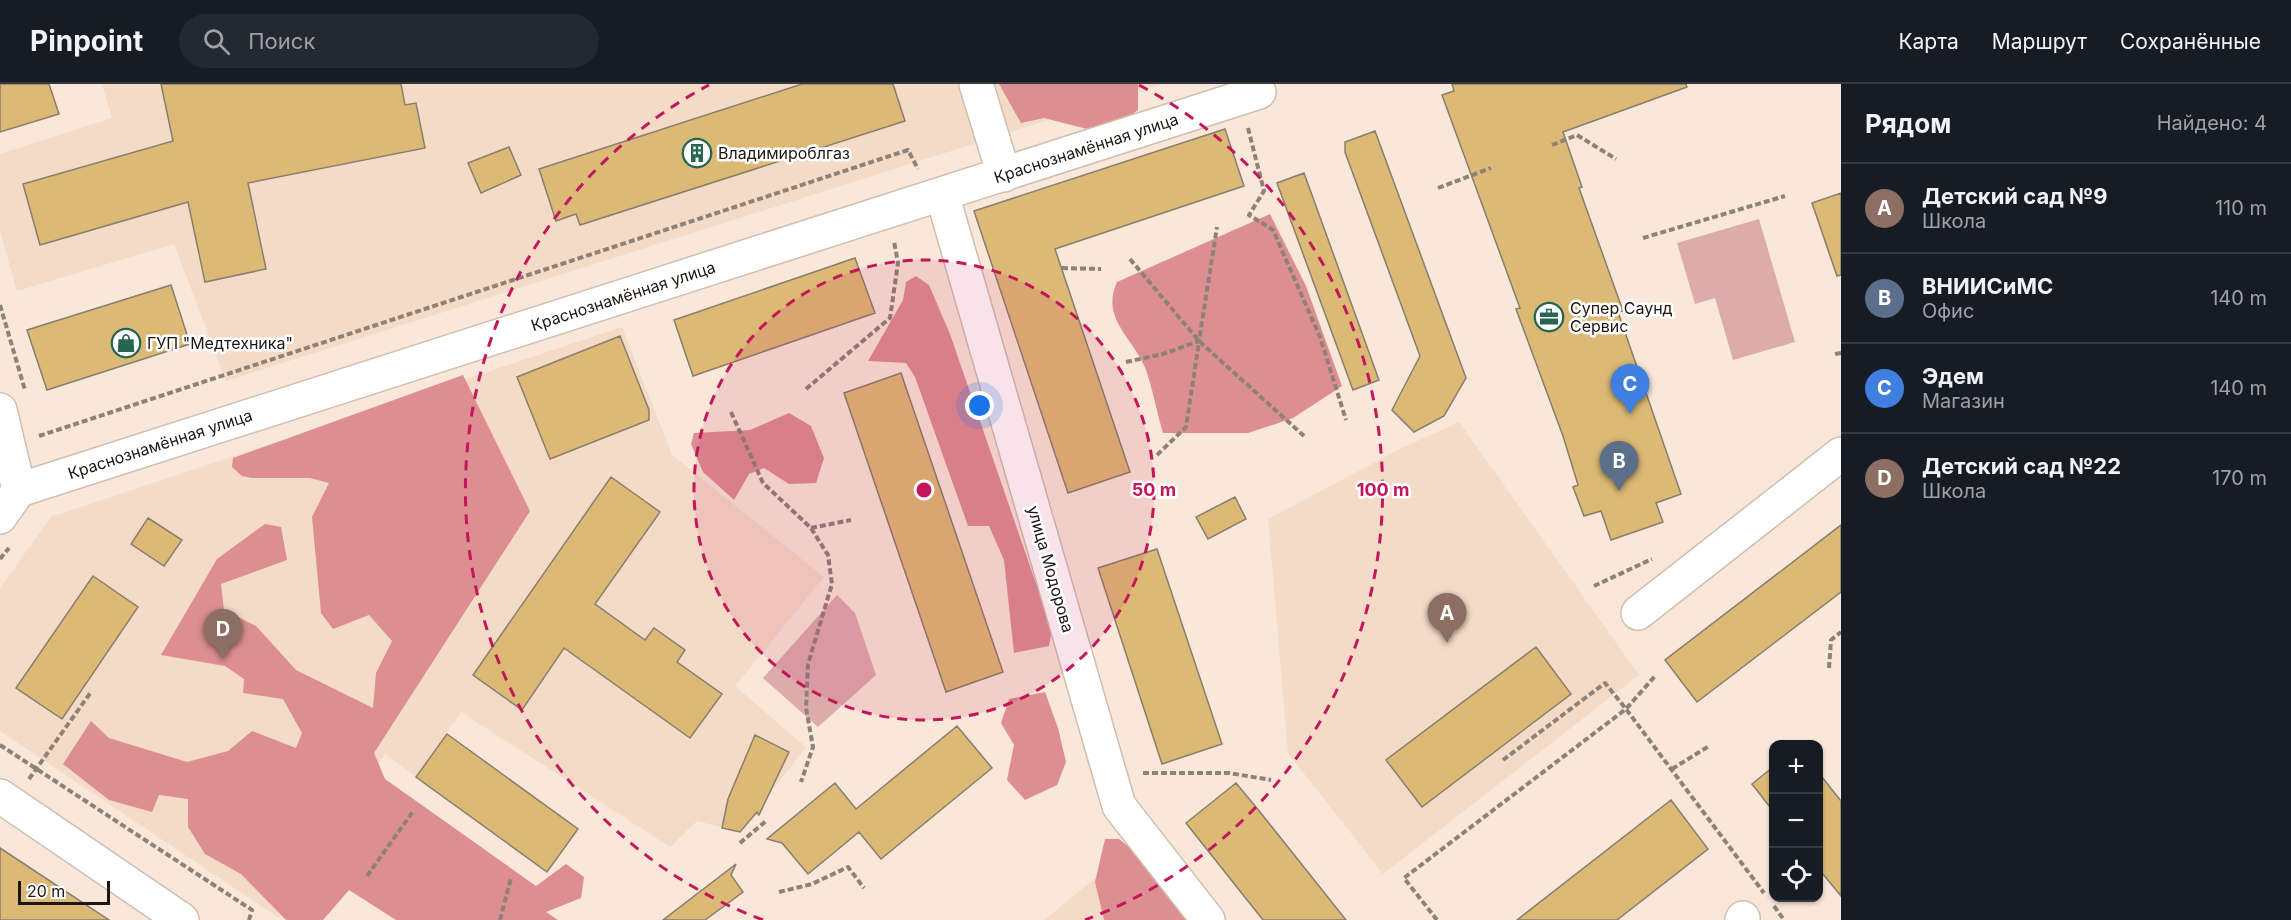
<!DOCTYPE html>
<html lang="ru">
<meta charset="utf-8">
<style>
:root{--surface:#171b24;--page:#242831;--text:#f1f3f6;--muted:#9ea1a6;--line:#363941;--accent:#96b3ac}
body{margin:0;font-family:Inter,sans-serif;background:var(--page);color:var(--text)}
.controls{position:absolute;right:18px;bottom:18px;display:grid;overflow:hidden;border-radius:12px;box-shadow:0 2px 4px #0004}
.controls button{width:54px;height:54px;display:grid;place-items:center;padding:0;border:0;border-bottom:2px solid var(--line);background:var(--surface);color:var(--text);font:30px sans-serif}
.scale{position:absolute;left:18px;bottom:15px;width:92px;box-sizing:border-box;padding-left:6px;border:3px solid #1d1713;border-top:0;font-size:16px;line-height:21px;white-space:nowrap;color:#1d1713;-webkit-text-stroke:4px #fff;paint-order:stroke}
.you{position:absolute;left:980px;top:322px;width:21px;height:21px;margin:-15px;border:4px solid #fff;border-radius:50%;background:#1a73e8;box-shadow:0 0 0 9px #1a73e833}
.badge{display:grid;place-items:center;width:39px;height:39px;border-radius:50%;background:var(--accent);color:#fff;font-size:20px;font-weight:700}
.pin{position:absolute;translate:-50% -50px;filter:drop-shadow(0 2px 3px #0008)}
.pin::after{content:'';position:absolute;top:32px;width:21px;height:18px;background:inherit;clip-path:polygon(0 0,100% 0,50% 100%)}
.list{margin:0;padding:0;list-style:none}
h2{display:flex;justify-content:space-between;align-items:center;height:78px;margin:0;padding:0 24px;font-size:26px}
h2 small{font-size:20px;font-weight:400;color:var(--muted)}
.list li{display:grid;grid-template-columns:39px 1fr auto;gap:18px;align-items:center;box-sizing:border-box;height:90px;padding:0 24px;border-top:2px solid var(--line)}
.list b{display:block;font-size:22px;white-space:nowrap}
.list p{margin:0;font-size:20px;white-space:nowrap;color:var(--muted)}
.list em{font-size:20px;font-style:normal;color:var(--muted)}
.icon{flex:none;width:33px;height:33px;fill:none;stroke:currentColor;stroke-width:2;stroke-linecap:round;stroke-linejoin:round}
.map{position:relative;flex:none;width:1841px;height:836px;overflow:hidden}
header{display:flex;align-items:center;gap:36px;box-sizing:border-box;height:84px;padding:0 30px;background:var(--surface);border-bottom:2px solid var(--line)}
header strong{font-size:28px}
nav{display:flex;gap:33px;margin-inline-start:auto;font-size:21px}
.search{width:420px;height:54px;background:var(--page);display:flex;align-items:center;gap:15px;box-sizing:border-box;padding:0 21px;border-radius:33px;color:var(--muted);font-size:22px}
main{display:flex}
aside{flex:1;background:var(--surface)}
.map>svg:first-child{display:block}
.built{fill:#f3dbc8}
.green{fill:#dcabac}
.forest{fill:#dc8e91}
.building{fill:#dcb975;stroke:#887e6e;stroke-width:1.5}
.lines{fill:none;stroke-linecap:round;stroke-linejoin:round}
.minor-casing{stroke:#d0bfb1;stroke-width:36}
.path{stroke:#8d8178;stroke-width:4;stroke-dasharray:6 3;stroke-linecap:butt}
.minor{stroke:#fff;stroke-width:33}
.ring{fill:none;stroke:#c2185b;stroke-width:3;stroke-dasharray:10 8}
.labels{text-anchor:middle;stroke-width:5;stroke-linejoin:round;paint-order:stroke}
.street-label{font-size:16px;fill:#1d1713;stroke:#fff}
.poi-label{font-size:16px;fill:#1d1713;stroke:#fff;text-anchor:start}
.centre{fill:#c2185b;stroke:#fff;stroke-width:3}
.ring-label{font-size:18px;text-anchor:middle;font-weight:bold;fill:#c2185b;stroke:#fff;stroke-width:5;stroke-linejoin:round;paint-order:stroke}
</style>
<header>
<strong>Pinpoint</strong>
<div class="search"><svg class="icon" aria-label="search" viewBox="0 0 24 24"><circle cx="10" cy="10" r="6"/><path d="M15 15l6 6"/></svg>Поиск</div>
<nav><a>Карта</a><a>Маршрут</a><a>Сохранённые</a></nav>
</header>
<main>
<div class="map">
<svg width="1841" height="836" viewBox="0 0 1841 836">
<rect width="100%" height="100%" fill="#f9e7d9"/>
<path class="built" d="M102,0H1162L226,297L174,160L17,207L0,147V70L112,34Z
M622,243L672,371L824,493L735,602L806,663L740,748L697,737L670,763L461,628L416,693L385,670L279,834L0,647V504L51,433Z
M1459,338L1639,591L1383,790L1288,669L1268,435L1404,363Z
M1126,769L1178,836H1044Z"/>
<path class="green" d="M1759,135L1795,258L1733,276L1715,214L1695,220L1677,159Z
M837,511L855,529L876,591L818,643L763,594Z"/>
<path class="forest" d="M999,0H1138V26L1128,34L1095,47L1044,34L1021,39Z
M1270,130L1306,202L1342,302L1293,334L1248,349H1163C1157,329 1153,306 1146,286C1134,254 1100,235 1117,198Z
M916,192L929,201L950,250L1052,546L1049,562L1014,569L1004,476L989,442H968L915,293L906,279L868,277L903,216L906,198Z
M463,291L530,427L374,669L385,695L536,802L566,780L584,793L581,814L546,828L558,836H396L349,806L323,836H286L241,790L205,770L188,743V715L159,711L152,728L109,716L63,680L91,637L109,654L187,678L228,667L252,647L296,664L302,649L283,615L243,609L244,595L225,582L161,571L217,475L265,440L281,443L287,476L221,500L224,526L256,542L296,586L373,624L376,589L392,557L369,531L333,545L321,529L312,433L329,399L310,394H252L242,392L232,383L233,374Z
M789,329L811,342L824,374L816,399L789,400L764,384L749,390L734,416L703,388L691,360L694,349L750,346Z
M1045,608L1058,644L1066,678L1057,701L1025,716L1007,696L1014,661L1001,639L1009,615Z
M1105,755H1119L1151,780L1197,836H1104L1095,798Z"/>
<path class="building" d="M0,0H49L59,30L0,48Z
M161,0H401L405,21L416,19L425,64L248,99L266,185L205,198L188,118L40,161L23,100L173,57Z
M802,0H893L905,37L580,141L576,130L556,137L539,85Z
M1452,0H1686L1687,3L1563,48L1582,103L1579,104L1623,227L1618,228L1681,410L1656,419L1663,438L1611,456L1601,427L1584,432L1573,403L1578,401L1563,352L1516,225L1520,224L1442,11L1454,7Z
M1225,45L1244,102L1055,165L1130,388L1068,409L974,127Z
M1375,47L1466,294L1444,332L1414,348L1392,326L1420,272L1345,68V58Z
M509,63L521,91L481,109L468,79Z
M1304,89L1379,296L1353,306L1277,99Z
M1841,109V191L1837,192L1812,119Z
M855,174L875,229L693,292L674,236Z
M171,201L190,260L47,306L27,246Z
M620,252L649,326V336L550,375L517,293Z
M901,289L1003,588L946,608L844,309Z
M611,393L660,428L595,520L645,556L654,544L685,566L677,578L722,610L690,654L564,564L522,626L473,591Z
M1235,413L1246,435L1208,455L1196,433Z
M148,434L182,456L164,482L131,460Z
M1841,441V508L1697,618L1665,576Z
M1157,465L1222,660L1162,680L1098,484Z
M93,492L138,523L62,635L16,604Z
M1536,563L1571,610L1422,723L1386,676Z
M957,642L992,684L881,775L859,748L808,790L782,759L767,755L835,699L856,725Z
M447,650L578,745L547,788L416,693Z
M755,651L789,668L759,731L757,728L740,748L722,744L728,715Z
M1773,683V727L1752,700Z
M1818,688L1841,717V812L1818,784Z
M1236,699L1260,728L1346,836H1263L1186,739Z
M1671,716L1708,765L1617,836H1517Z
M0,764L109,836H0Z
M736,780L731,791L743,808L705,836H663Z"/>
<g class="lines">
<g class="minor-casing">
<path id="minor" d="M976,0L1004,91
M942,110L1119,722L1208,836
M0,326L19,406
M0,433L19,406L1259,8
M1638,529L1841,370
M0,712L182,836
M1742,836L1743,834"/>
</g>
<path class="path" d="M1248,44L1264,107L1249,131L1273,146L1320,253L1346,336
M1552,61L1577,51L1616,75
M1438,104L1491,84
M1643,154L1785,112
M1130,175L1199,257L1304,352
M1062,184L1101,185
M0,221L25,306
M1835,270L1841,269
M1126,278L1163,270L1199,257L1217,143
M806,305L890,234L898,179L894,157
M731,328L763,399L811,444L828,471L832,500L808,580L806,624L813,663L801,698
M39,352L908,66L918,85
M1157,371L1186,343L1199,258
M811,444L851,436
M0,475L9,464
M1594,502L1652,475
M1829,584L1831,556L1841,548
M0,661L252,826L249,836
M1503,676L1605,599L1626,625L1656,591
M1672,685L1709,662
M1143,689H1229L1271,696
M29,695L91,608
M740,759L766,737
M367,792L414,726
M779,808L812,800L848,783L864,804
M1774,822L1784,836
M500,836L511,794
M1437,836L1404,794L1626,625L1764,809"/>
<use href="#minor" class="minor"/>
</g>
<circle cx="924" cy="406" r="230" fill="#c2185b" fill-opacity=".12"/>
<g class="ring">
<circle cx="924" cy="406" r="230"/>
<path d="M763 836A459 459 0 0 1 709 1M1139 1A459 459 0 0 1 1085 836"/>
</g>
<defs>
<g id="building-ring" transform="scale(1.5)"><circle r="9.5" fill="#fff" stroke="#266552" stroke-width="1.5"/><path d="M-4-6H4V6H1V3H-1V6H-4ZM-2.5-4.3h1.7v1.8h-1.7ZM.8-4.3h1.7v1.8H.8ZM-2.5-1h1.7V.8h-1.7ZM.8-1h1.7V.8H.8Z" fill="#266552"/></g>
<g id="office-ring" transform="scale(1.5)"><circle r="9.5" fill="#fff" stroke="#266552" stroke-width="1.5"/><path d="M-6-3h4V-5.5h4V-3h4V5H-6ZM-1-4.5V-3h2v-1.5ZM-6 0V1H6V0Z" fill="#266552"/></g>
<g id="shop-ring" transform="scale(1.5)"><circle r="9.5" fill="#fff" stroke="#266552" stroke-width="1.5"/><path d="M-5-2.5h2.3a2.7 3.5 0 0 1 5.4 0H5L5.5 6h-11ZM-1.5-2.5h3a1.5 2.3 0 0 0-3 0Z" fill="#266552"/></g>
</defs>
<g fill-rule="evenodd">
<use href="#building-ring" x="697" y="69"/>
<use href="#office-ring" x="1549" y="233"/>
<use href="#shop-ring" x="126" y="259"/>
</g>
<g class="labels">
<g class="street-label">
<text transform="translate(1086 64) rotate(-18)" y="6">Краснознамённая улица</text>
<text transform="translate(623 212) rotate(-18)" y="6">Краснознамённая улица</text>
<text transform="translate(160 360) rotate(-18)" y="6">Краснознамённая улица</text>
<text transform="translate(1051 485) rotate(74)" y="6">улица Модорова</text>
</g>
<g class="poi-label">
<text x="718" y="75">Владимироблгаз</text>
<text x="1570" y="230">Супер Саунд<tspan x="1570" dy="18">Сервис</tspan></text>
<text x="147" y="265">ГУП "Медтехника"</text>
</g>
</g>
<circle cx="924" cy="406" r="9" class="centre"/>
<g class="ring-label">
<text x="1154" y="412">50 m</text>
<text x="1383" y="412">100 m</text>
</g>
</svg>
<div class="controls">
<button>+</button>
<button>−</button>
<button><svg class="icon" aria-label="locate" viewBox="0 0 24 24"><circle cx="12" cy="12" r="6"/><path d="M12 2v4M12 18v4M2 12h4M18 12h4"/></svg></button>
</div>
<div class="scale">20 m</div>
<div class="you"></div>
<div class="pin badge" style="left:1447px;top:559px;background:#8d6e63">A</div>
<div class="pin badge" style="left:1619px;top:407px;background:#5c6f8a">B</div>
<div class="pin badge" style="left:1630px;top:330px;background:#3f7fe0">C</div>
<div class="pin badge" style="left:223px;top:575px;background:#8d6e63">D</div>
</div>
<aside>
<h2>Рядом<small>Найдено: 4</small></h2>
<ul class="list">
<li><span class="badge" style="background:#8d6e63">A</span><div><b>Детский сад №9</b><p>Школа</p></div><em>110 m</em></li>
<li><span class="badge" style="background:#5c6f8a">B</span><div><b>ВНИИСиМС</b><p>Офис</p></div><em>140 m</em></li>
<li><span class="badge" style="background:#3f7fe0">C</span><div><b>Эдем</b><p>Магазин</p></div><em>140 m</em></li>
<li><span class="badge" style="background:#8d6e63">D</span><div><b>Детский сад №22</b><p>Школа</p></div><em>170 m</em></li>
</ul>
</aside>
</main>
